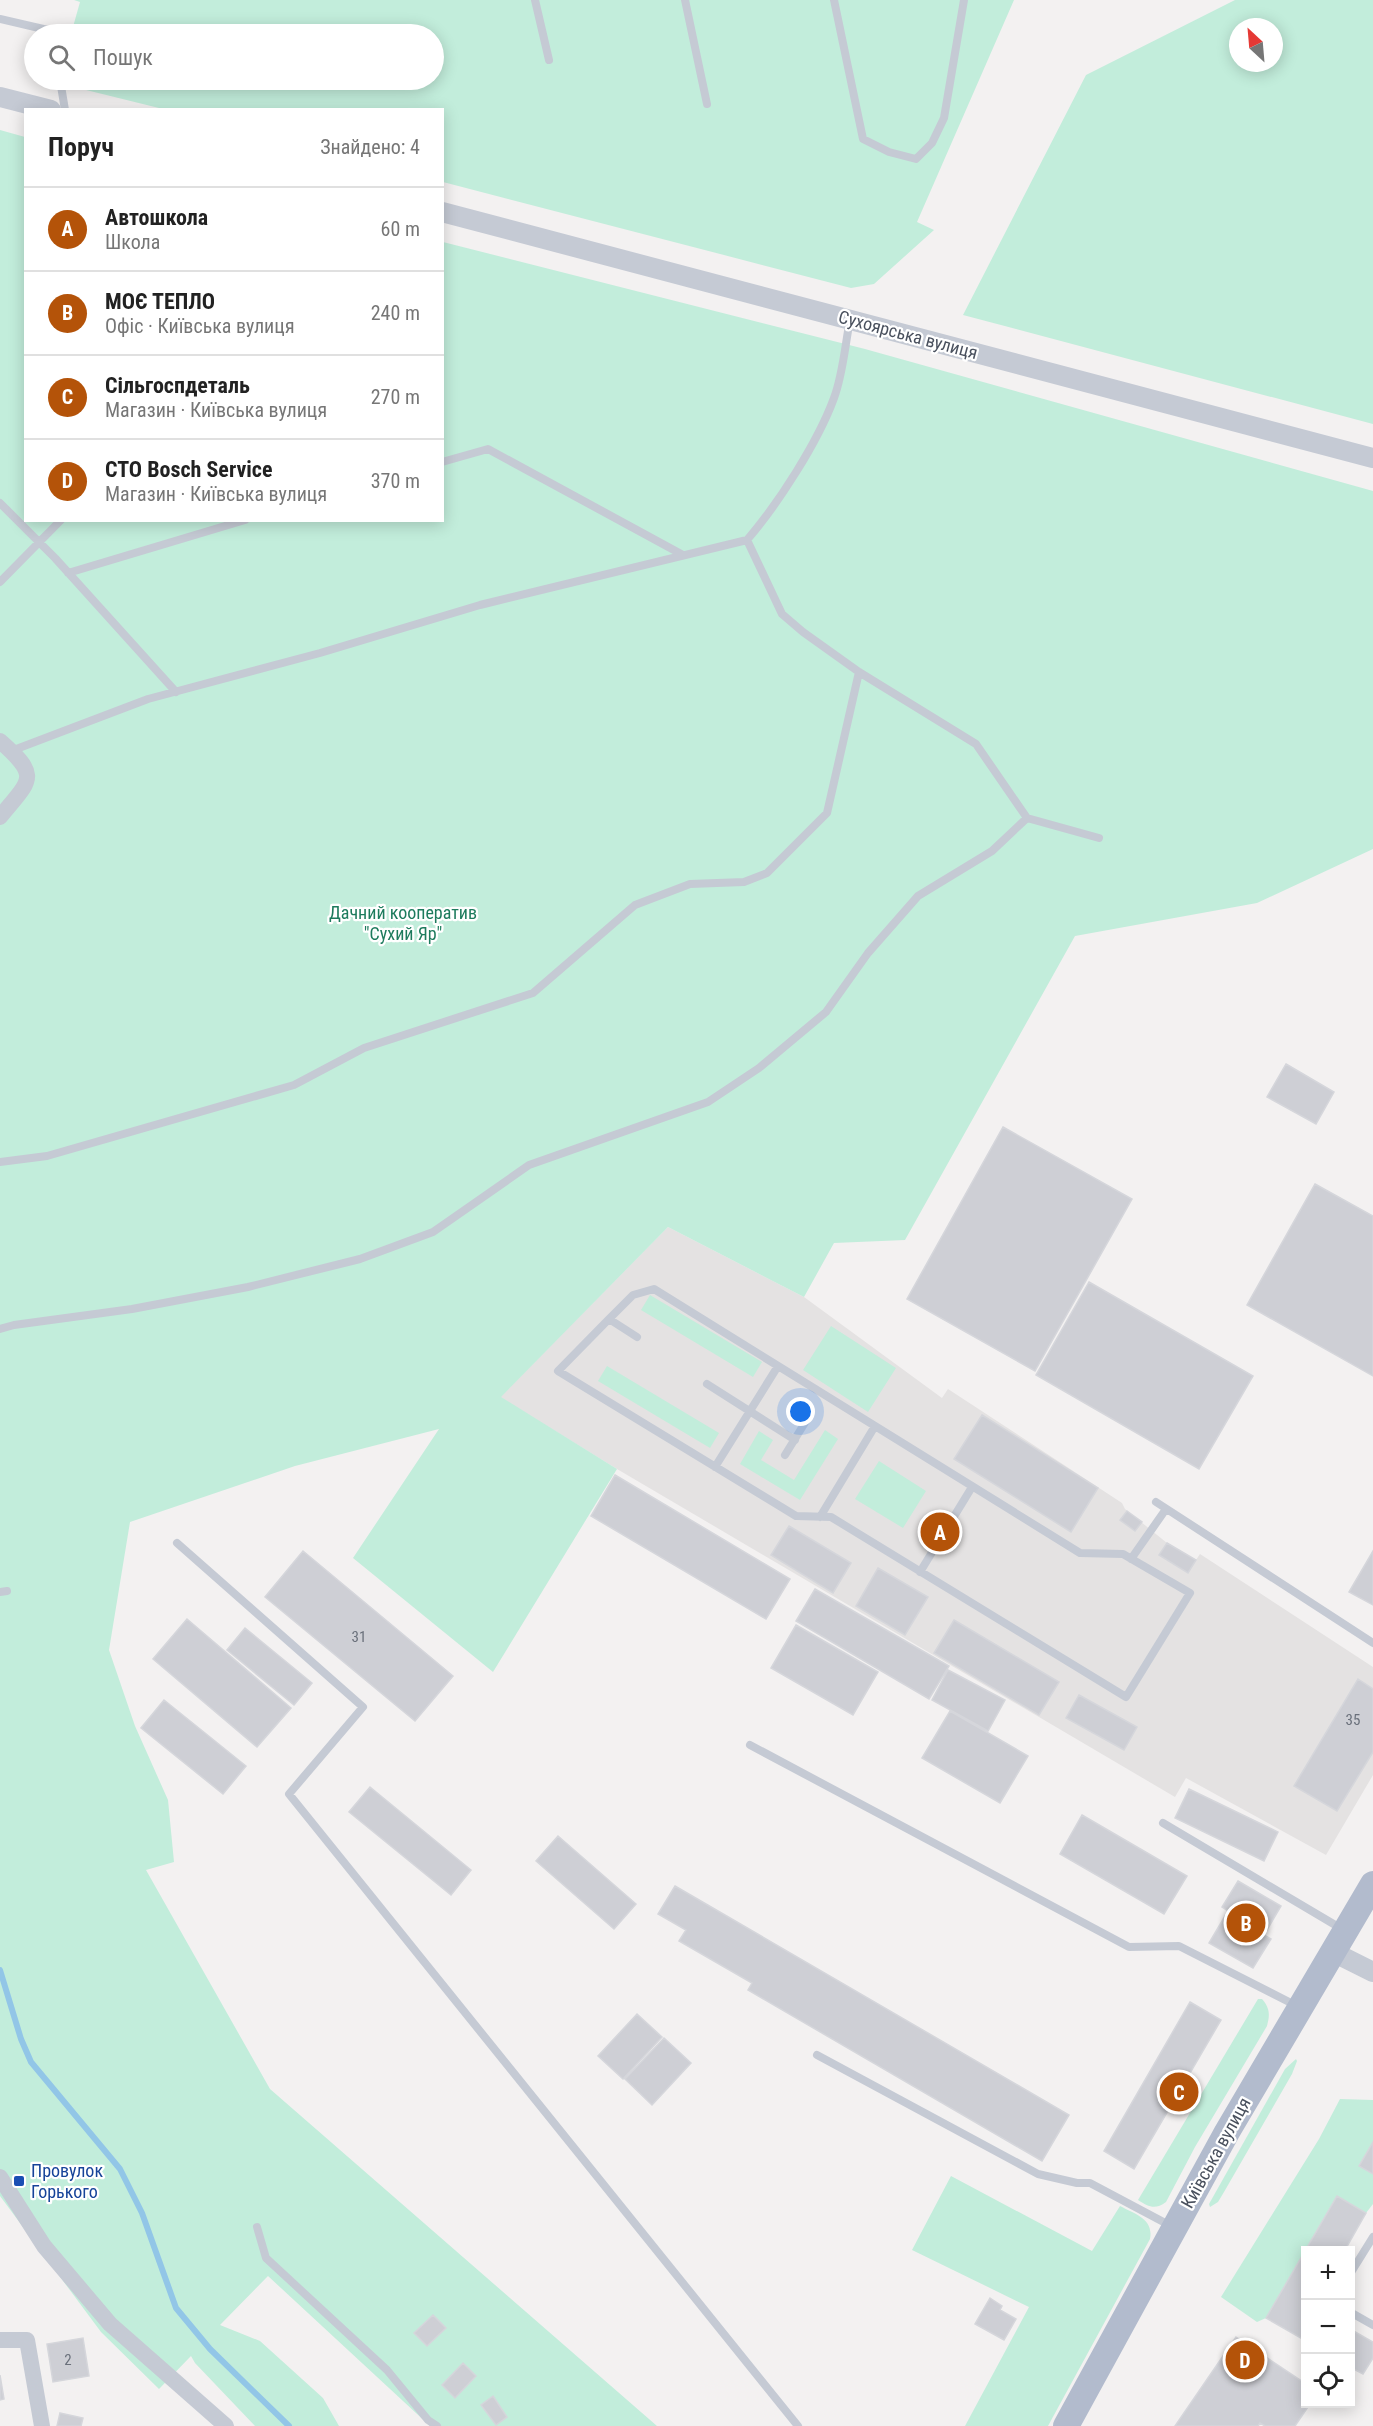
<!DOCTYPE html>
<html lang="uk">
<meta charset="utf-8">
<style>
:root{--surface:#fff;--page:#f2f2f2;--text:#222;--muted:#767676;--line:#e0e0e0;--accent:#b45309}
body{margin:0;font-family:"Roboto Condensed",sans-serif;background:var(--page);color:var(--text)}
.controls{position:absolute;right:18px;bottom:18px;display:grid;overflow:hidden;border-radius:0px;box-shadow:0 3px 15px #0003}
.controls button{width:54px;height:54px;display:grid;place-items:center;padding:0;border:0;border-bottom:2px solid var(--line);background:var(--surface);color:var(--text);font:30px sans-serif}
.compass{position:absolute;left:1229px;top:18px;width:54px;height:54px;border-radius:50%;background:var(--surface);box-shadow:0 3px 15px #0003;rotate:334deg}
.you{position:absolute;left:801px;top:1412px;width:21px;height:21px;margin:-15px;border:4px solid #fff;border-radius:50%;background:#1a73e8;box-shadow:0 0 0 9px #1a73e833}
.badge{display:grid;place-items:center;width:39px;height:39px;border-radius:50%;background:var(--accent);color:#fff;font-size:20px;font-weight:700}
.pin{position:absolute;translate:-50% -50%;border:3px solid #fff;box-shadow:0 2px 6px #0006}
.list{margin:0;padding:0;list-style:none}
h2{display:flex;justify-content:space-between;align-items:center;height:78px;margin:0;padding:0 24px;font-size:26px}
h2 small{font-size:20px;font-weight:400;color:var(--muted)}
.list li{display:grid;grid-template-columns:39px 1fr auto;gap:18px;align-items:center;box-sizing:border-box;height:84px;padding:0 24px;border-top:2px solid var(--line)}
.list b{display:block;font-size:22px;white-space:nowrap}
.list p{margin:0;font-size:20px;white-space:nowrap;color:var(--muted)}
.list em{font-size:20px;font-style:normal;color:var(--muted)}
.icon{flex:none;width:33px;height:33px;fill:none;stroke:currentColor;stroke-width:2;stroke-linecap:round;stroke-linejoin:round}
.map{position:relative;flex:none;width:1373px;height:2426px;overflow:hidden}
.search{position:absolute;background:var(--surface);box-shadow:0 3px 15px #0003;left:24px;top:24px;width:420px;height:66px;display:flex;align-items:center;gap:15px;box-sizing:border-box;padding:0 21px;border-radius:33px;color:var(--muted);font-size:22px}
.panel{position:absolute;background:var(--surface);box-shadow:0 3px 15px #0003;left:24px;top:108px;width:420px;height:414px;border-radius:0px}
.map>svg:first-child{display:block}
.education{fill:#e4e2e2}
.green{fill:#c2eddb;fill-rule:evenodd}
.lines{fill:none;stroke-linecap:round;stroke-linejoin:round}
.stream{stroke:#92c6e7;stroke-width:6}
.building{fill:#cecfd5;stroke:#d5d6db;stroke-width:1.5}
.service{stroke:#c5cad4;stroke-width:8}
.minor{stroke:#c5cad4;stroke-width:16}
.tertiary{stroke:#c5cad4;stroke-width:20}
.primary{stroke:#b2bbcd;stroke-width:26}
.transit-dot{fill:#1a4fb4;stroke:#fff;stroke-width:2}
.labels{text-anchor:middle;stroke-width:4.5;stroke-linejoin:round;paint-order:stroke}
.number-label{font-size:15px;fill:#6a707b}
.street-label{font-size:18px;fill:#49505d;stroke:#fff}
.park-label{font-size:18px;fill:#1d7b5d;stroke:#fff}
.transit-label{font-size:18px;fill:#164399;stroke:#fff;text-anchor:start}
</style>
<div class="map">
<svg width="1373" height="2426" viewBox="0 0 1373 2426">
<rect width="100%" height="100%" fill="#f3f1f1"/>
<path class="education" d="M668,1227L804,1297L942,1398L948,1389L1122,1503L1125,1509L1167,1543L1196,1560L1200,1554L1373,1667V1775L1326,1855L1186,1778L1175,1797L617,1469L500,1397Z"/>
<path class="green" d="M74,0H1014L917,222L934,230L874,284L851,288L443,182L442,110L163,109L82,89L79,80H434V34H71L80,2Z
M1235,0H1373V424L963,315L1086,75ZM1238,27H1274V63H1238Z
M0,130L25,137L26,520H442L443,242L865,349L1373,491V849L1257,903L1075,936L905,1240L834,1243L804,1297L668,1227L501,1397L617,1469L493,1672L353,1558L439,1429L295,1466L130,1522L109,1650L135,1726L168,1800L174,1862L146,1870L270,2089L657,2426H430L268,2276L220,2325L260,2341L323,2398L339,2426H255L195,2363L191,2356L159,2389L101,2332L0,2196Z
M650,1295L762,1362L753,1377L641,1310Z
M831,1326L896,1368L868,1412L803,1370Z
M607,1366L719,1433L710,1448L598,1381Z
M825,1430L838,1439L800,1500L740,1464L759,1431L773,1440L761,1460L794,1480Z
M879,1461L926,1491L903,1528L855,1499Z
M1258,1999H1262C1270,2008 1270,2015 1267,2026L1195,2147L1166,2202C1155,2210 1149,2207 1138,2200Z
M1296,2059L1297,2061L1292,2074L1224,2192L1218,2202L1210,2207L1209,2204L1285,2069Z
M1340,2099L1373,2100V2142L1359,2165L1373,2174V2204L1366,2213L1336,2197L1266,2318L1257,2322L1221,2297L1319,2139Z
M951,2176L1092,2251L1120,2206C1135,2214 1154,2219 1150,2239L1048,2426H965L1029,2307L912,2250Z"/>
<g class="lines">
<path class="stream" d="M0,1970L21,2039L31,2062L120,2169L142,2213L176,2308L210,2349L289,2426"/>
</g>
<path class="building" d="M1286,1064L1334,1092L1316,1124L1267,1097Z
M1003,1127L1132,1199L1035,1371L907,1299Z
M1315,1184L1373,1216V1376L1247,1305Z
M1089,1282L1253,1376L1199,1469L1036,1375Z
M982,1415L1098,1488L1071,1532L954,1459Z
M615,1475L790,1579L766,1619L591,1516Z
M1127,1511L1142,1522L1135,1531L1120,1520Z
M789,1526L851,1563L833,1593L771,1555Z
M1167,1543L1196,1560L1188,1573L1159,1555Z
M303,1551L453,1676L415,1721L265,1597Z
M1373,1551V1605L1349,1592Z
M878,1568L928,1597L905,1635L856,1606Z
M815,1589L949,1666L929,1699L796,1621Z
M187,1619L291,1708L257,1747L153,1659Z
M954,1620L1059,1682L1039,1715L934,1653Z
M796,1625L878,1672L853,1715L771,1668Z
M245,1628L312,1683L294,1705L227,1650Z
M948,1670L1005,1700L988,1731L932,1700Z
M1358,1679L1373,1689V1752L1337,1811L1294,1786Z
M1079,1695L1137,1727L1124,1750L1066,1718Z
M164,1700L246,1766L223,1794L141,1728Z
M950,1711L1028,1756L1000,1803L922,1758Z
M370,1787L471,1870L451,1895L349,1812Z
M1189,1789L1278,1832L1264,1861L1175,1818Z
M1082,1815L1187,1876L1164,1914L1060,1854Z
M558,1836L636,1904L614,1929L536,1861Z
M1238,1881L1281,1906L1264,1935L1271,1939L1253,1968L1209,1943L1228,1911L1222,1907Z
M675,1886L1069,2115L1042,2161L748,1990L752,1983L679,1941L686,1930L658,1914Z
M1190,2002L1221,2020L1134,2169L1104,2151Z
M637,2014L662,2037L623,2079L598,2056Z
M664,2038L691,2063L652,2105L625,2079Z
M1373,2142V2174L1359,2166Z
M1337,2196L1366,2213L1345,2250H1306V2341L1266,2318Z
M990,2298L1002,2306L1000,2310L1016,2319L1004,2340L975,2324Z
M433,2315L446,2328L427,2346L414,2333Z
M1350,2329L1373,2342V2358L1363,2374L1350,2367Z
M1236,2337L1306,2384V2404H1310L1295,2426H1265L1260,2423L1258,2426H1175Z
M83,2338L89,2376L53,2382L47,2344Z
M463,2363L476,2376L455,2398L442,2385Z
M0,2375L4,2399L0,2400Z
M493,2396L507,2417L496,2425L481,2405Z
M60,2413L83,2418L81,2426H57Z"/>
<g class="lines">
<path class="service" d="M535,0L549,60
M685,0L707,104
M834,0L863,139L889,152L916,159L932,143L944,118L964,0
M0,19L52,31V34
M60,80L65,110
M850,320C845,345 843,374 834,398C818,442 778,504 747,540L782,614L803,632L859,672L976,744L1027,818L1099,838
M442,462L488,449L683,555
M0,503L55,558L176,692
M68,573L245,520
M0,582L61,520
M11,751L148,699L320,653L480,605L747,540
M0,1162L47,1156L294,1085L364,1048L533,993L635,905L690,884L744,882L767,873L827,813L859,672
M609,1319L558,1371L796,1516L831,1517L1126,1697L1190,1593L1123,1554L1080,1553L654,1289L633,1295L609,1319L637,1337
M0,1329L14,1325L132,1309L248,1287L360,1259L433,1232L529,1165L708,1102L759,1068L826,1012L868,953L918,896L992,851L1027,818
M707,1384L795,1440
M785,1455L806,1421
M715,1467L778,1366
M1156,1502L1373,1643
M820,1517L875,1426
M177,1543L363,1707L289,1794L798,2426
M1131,1559L1166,1509
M920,1572L972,1487
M0,1592L7,1591
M750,1745L1129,1947L1179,1946L1297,2006
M1163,1823L1342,1929
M817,2055L1038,2174L1077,2183H1090L1171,2226
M257,2227L266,2258L387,2370L428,2420L437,2426
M1350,2274L1373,2237
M1350,2312L1373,2325"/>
<path class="minor" d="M0,741C41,777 31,779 0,817
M0,2177L44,2246L110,2324L226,2426
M0,2340H27L42,2426"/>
<path class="tertiary" d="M0,97L51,110
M442,212L1373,458
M1333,1952L1373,1972"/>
<path class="primary" d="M1066,2426L1227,2132L1373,1884"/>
</g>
<rect class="transit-dot" x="13" y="2175" width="12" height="12" rx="3"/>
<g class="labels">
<g class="number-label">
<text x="359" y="1642">31</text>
<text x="1353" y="1725">35</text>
<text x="68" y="2365">2</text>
</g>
<g class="street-label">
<text transform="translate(908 335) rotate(15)" y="6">Сухоярська вулиця</text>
<text transform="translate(1216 2153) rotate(-61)" y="6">Київська вулиця</text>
</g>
<g class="park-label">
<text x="403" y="919">Дачний кооператив<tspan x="403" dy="21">"Сухий Яр"</tspan></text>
</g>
<g class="transit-label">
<text x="31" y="2177">Провулок<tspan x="31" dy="21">Горького</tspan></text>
</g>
</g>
</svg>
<div class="controls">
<button>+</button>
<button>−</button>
<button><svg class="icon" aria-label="locate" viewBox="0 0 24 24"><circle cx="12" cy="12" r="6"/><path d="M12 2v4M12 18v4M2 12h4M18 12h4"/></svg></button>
</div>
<svg class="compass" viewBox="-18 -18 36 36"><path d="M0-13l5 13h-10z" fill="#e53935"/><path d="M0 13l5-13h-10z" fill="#767676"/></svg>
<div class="you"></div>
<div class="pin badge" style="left:940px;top:1532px">A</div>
<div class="pin badge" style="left:1246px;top:1923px">B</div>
<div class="pin badge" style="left:1179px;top:2092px">C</div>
<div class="pin badge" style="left:1245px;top:2360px">D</div>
<div class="search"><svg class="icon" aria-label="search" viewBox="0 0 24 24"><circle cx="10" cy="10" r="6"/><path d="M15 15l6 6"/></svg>Пошук</div>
<section class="panel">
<h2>Поруч<small>Знайдено: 4</small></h2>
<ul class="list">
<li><span class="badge">A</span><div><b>Автошкола</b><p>Школа</p></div><em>60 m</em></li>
<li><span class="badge">B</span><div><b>МОЄ ТЕПЛО</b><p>Офіс · Київська вулиця</p></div><em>240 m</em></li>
<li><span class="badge">C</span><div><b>Сільгоспдеталь</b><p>Магазин · Київська вулиця</p></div><em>270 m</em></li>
<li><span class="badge">D</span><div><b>СТО Bosch Service</b><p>Магазин · Київська вулиця</p></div><em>370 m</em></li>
</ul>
</section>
</div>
